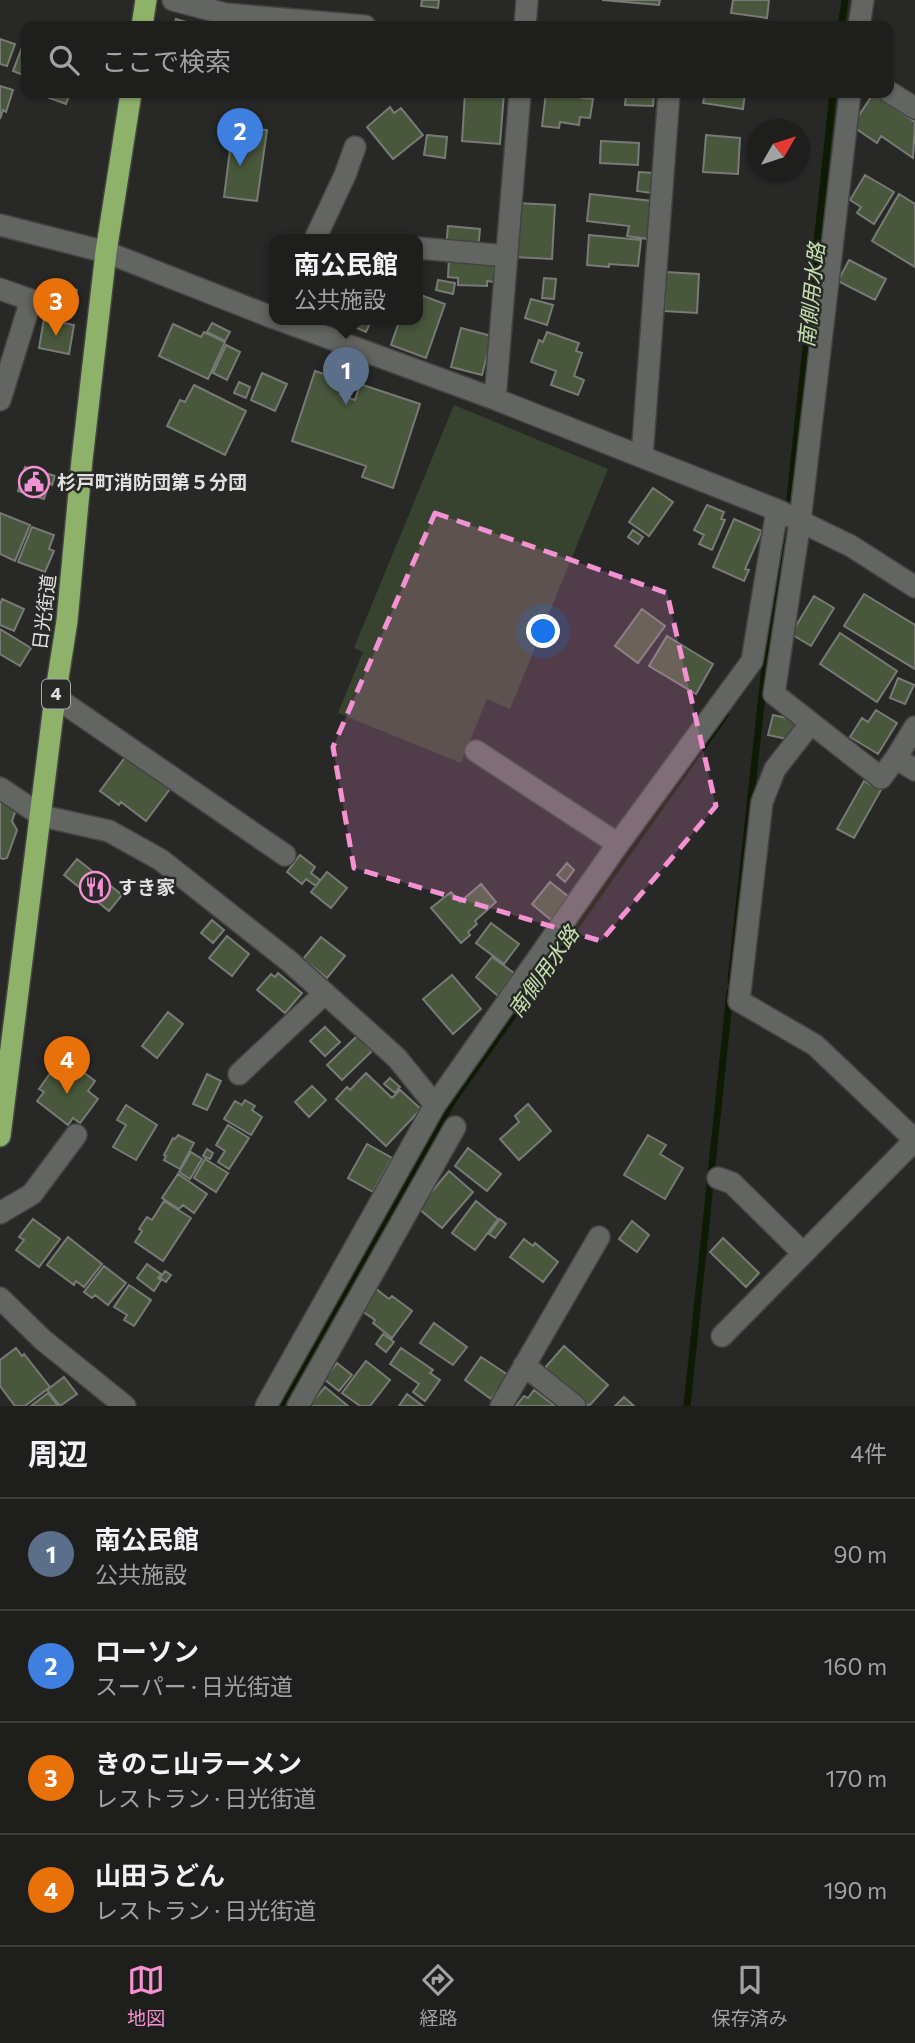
<!DOCTYPE html>
<html lang="ja">
<meta charset="utf-8">
<style>
:root{--surface:#1e1f1d;--page:#262726;--text:#f1f3f6;--muted:#a1a2a4;--line:#3c3d3b;--accent:#f491d3}
body{margin:0;font-family:Commissioner,"Noto Sans JP",sans-serif;background:var(--page);color:var(--text)}
.compass{position:absolute;left:747px;top:119px;width:63px;height:63px;border-radius:50%;background:var(--surface);box-shadow:0 2px 5px #0004;rotate:51deg}
.you{position:absolute;left:544px;top:632px;width:24px;height:24px;margin:-18px;border:5px solid #fff;border-radius:50%;background:#1a73e8;box-shadow:0 0 0 10px #1a73e833}
.badge{display:grid;place-items:center;width:46px;height:46px;border-radius:50%;background:var(--accent);color:#fff;font-size:23px;font-weight:700}
.pin{position:absolute;translate:-50% -58px;filter:drop-shadow(0 2px 4px #0008)}
.pin::after{content:'';position:absolute;top:37px;width:24px;height:21px;background:inherit;clip-path:polygon(0 0,100% 0,50% 100%)}
.popup{position:absolute;left:269px;top:234px;width:154px;height:91px;box-sizing:border-box;display:grid;place-content:center;border-radius:14px;background:var(--surface);filter:drop-shadow(0 2px 5px #0005);font-size:23px;white-space:nowrap;color:var(--muted)}
.popup b{font-size:26px;color:var(--text)}
.popup::after{content:'';position:absolute;left:50%;top:100%;margin-left:-14px;border:14px solid transparent;border-top-color:var(--surface)}
.list{margin:0;padding:0;list-style:none}
h2{display:flex;justify-content:space-between;align-items:center;height:91px;margin:0;padding:0 28px;font-size:30px}
h2 small{font-size:23px;font-weight:400;color:var(--muted)}
.list li{display:grid;grid-template-columns:46px 1fr auto;gap:21px;align-items:center;box-sizing:border-box;height:112px;padding:0 28px;border-top:2px solid var(--line)}
.list b{display:block;font-size:26px;white-space:nowrap}
.list p{margin:0;font-size:23px;white-space:nowrap;color:var(--muted)}
.list em{font-size:23px;font-style:normal;color:var(--muted)}
.icon{flex:none;width:38px;height:38px;fill:none;stroke:currentColor;stroke-width:2;stroke-linecap:round;stroke-linejoin:round}
.map{position:relative;flex:none;width:915px;height:1406px;overflow:hidden}
.search{position:absolute;background:var(--surface);box-shadow:0 2px 5px #0004;left:21px;right:21px;top:21px;height:77px;display:flex;align-items:center;gap:18px;box-sizing:border-box;padding:0 24px;border-radius:14px;color:var(--muted);font-size:26px}
.sheet{height:539px;background:var(--surface)}
nav{display:flex;justify-content:space-around;align-items:center;box-sizing:border-box;height:98px;border-top:2px solid var(--line);background:var(--surface);font-size:19px;color:var(--muted)}
nav a{display:grid;justify-items:center;gap:4px}
nav .on{color:var(--accent)}
.map>svg:first-child{display:block}
.green{fill:#38432f}
.lines{fill:none;stroke-linecap:round;stroke-linejoin:round}
.stream{stroke:#0e1a02;stroke-width:7}
.building{fill:#49583c;stroke:#787a76;stroke-width:2}
.minor-casing{stroke:#434442;stroke-width:24}
.highway-casing{stroke:#434442;stroke-width:24}
.minor{stroke:#636562;stroke-width:21}
.highway{stroke:#8eb26a;stroke-width:21}
.marked{fill:#f491d3;fill-opacity:0.2;stroke:#f491d3;stroke-width:5;stroke-dasharray:14 9;stroke-linejoin:round}
.labels{text-anchor:middle;stroke-width:5;stroke-linejoin:round;paint-order:stroke}
.shield{fill:#282927;stroke:#aaaaa8;stroke-width:2}
.shield-label{font-size:18px;font-weight:bold;fill:#e1e2e0}
.poi-label{font-size:19px;font-weight:bold;fill:#e1e2e0;stroke:#282927;text-anchor:start}
.street-label{font-size:19px;fill:#e1e2e0;stroke:#282927}
.water-label{font-size:21px;font-style:italic;fill:#c6e2ac;stroke:#282927}
</style>
<div class="map">
<svg width="915" height="1406" viewBox="0 0 915 1406">
<rect width="100%" height="100%" fill="#282927"/>
<path class="green" d="M454,405L608,469L510,709L487,699L461,763L338,713L363,652L354,648Z"/>
<g class="lines">
<path class="stream" d="M841,26L845,0
M790,498L833,93
M731,981L766,658L784,536
M280,1406L452,1102L725,715
M687,1406L730,992"/>
</g>
<path class="building" d="M422,0H439L438,8L421,6Z
M602,0H660L659,5Z
M733,0H769L767,18L731,13Z
M176,19L200,26H174Z
M26,37V76L13,71Z
M0,39L15,44L7,66L0,64Z
M0,86L13,90L6,112L3,110L0,119Z
M51,93H70L66,104L49,98Z
M465,93H504L500,144L462,141Z
M546,93H582V98L593,99L590,118L580,117L579,125L560,122L559,128L542,126Z
M613,93H654L653,106L625,105L626,95H612Z
M705,93H745L743,109L703,103Z
M873,94L915,122L913,158L881,136L877,143L852,126Z
M390,107L394,113L401,108L423,135L393,159L367,127Z
M233,126L267,130L257,201L224,197Z
M427,135L447,137L445,158L424,155Z
M706,135L740,138L738,174L703,172Z
M601,141L639,143L638,165L600,163Z
M639,172L654,173L652,193L637,191Z
M865,175L894,192L874,224L857,213L861,207L850,200Z
M590,194L652,201L648,239L627,236L629,226L587,221Z
M899,194L915,204V267L872,241Z
M517,203L555,205L552,259L514,257Z
M448,226L480,229L478,250L446,247Z
M589,235L641,240L638,266L609,264V267L587,265Z
M449,257L495,259L494,282L487,281V286L458,285V278L448,277Z
M849,260L886,279L875,300L838,281Z
M666,272L699,274L697,313L664,311Z
M544,278L556,279L554,299L542,298Z
M438,280L455,283L453,294L436,290Z
M60,285L77,290L73,305L56,300Z
M418,294L445,304L426,358L391,345L400,319H418Z
M531,299L553,305L547,325L525,318Z
M44,319L74,325L69,354L39,348Z
M336,319H372L366,332Z
M212,323L230,332L225,341L207,332Z
M173,324L201,337L204,332L225,342L208,379L159,356Z
M461,328L492,336L482,375L451,367Z
M547,332L579,343L576,351L582,353L574,376L584,380L578,395L551,385L556,371L531,362L539,340L543,342Z
M226,345L240,352L227,380L213,373Z
M315,371L345,381L340,395L355,400L360,384L420,404L393,488L362,477L366,466L292,441Z
M262,373L287,384L275,411L251,400Z
M239,382L250,387L246,398L234,393Z
M194,385L246,411L225,455L167,426L180,400L185,402Z
M25,467L55,476L52,485L49,483L44,499L18,491Z
M653,488L673,502L649,536L629,522Z
M707,505L724,512L721,519L725,520L712,550L699,544L704,535L694,530Z
M0,513L30,525L15,561L0,554Z
M734,519L762,531L745,569L749,570L744,581L713,567Z
M32,527L54,535L49,549L54,551L45,572L18,562Z
M633,530L643,537L638,544L628,537Z
M864,594L915,625V669L844,626Z
M814,596L834,608L811,646L791,634Z
M2,599L24,609L14,631L0,625V605Z
M642,609L665,626L638,663L615,646Z
M0,629L31,648L20,666L0,654Z
M840,633L897,671L877,702L820,664Z
M667,636L713,664L696,694L649,666Z
M898,678L914,685L905,704L890,698Z
M876,710L897,723L878,754L850,737L862,718L868,722Z
M773,715L796,720L792,740L768,735Z
M126,756L170,789L146,821L121,802L119,805L100,791Z
M864,781L881,790L854,838L837,829Z
M0,800L17,807L12,821L17,830L7,858L3,859L0,858Z
M300,855L315,867L311,873L320,880L316,886L306,879L302,884L287,872Z
M77,859L122,895L109,911L64,875Z
M567,863L574,870L565,882L557,875Z
M327,872L347,888L331,908L311,892Z
M550,882L569,897L551,920L532,904Z
M481,884L496,902L475,921L477,924L468,932L470,935L461,943L431,908L451,892L460,902Z
M212,920L224,930L213,943L201,933Z
M491,923L519,944L504,964L476,943Z
M227,936L249,954L232,976L209,958Z
M321,937L345,956L327,978L303,959Z
M492,957L514,973L498,996L476,977Z
M278,973L302,993L285,1013L257,990L271,974L275,977Z
M452,975L481,1009L453,1034L423,999Z
M168,1012L183,1024L157,1058L142,1046Z
M325,1027L340,1042L325,1056L310,1041Z
M357,1036L372,1051L342,1080L327,1065Z
M67,1060L95,1081L88,1091L98,1099L80,1123L73,1118L68,1125L37,1101L44,1092L39,1089L51,1072L56,1075Z
M366,1073L392,1098L400,1090L421,1109L386,1146L336,1099L347,1087L350,1090Z
M207,1074L221,1081L207,1110L193,1104Z
M390,1078L400,1087L395,1093L384,1084Z
M312,1086L326,1100L309,1117L295,1102Z
M245,1100L255,1106L252,1110L262,1117L251,1135L224,1119L235,1101L242,1105Z
M528,1104L551,1131L519,1160L500,1139L519,1122L515,1116Z
M126,1105L157,1125L136,1160L113,1147L126,1125L117,1120Z
M228,1125L249,1138L229,1169L218,1162L225,1151L216,1145Z
M178,1135L194,1143L180,1169L164,1160L166,1156L164,1155L173,1138L175,1139Z
M648,1135L666,1145L660,1154L683,1168L665,1199L624,1175Z
M367,1144L392,1158L373,1192L348,1178Z
M468,1148L501,1174L487,1191L455,1166Z
M207,1149L213,1153L210,1159L203,1156Z
M191,1152L202,1159L190,1179L179,1172Z
M205,1159L228,1173L216,1192L194,1178Z
M449,1171L473,1192L442,1228L418,1208Z
M178,1174L207,1194L194,1213L183,1205L179,1209L162,1198Z
M164,1201L191,1218L163,1261L135,1242L142,1231L139,1229L147,1217L152,1220Z
M476,1201L498,1219L475,1250L452,1233Z
M33,1219L60,1239L39,1267L16,1250L24,1240L19,1237Z
M500,1219L506,1224L495,1238L489,1234Z
M632,1221L649,1235L637,1252L619,1239Z
M68,1237L102,1264L84,1287L76,1281L74,1285L47,1265Z
M723,1238L759,1273L746,1287L710,1252Z
M524,1239L533,1246L535,1243L558,1262L543,1282L510,1257Z
M147,1264L161,1274L158,1278L161,1280L154,1291L137,1278Z
M104,1266L126,1283L108,1305L95,1295L92,1298L84,1292Z
M165,1271L171,1275L166,1282L160,1278Z
M129,1285L151,1300L134,1326L124,1320L127,1315L114,1307Z
M375,1288L389,1299L392,1296L412,1311L392,1338L373,1323L375,1320L359,1309Z
M434,1323L467,1347L453,1365L420,1343Z
M383,1334L394,1342L386,1352L376,1344Z
M564,1346L608,1385L589,1406L544,1369Z
M16,1348L22,1356L24,1354L50,1387L25,1406H15L0,1386V1360Z
M401,1348L433,1370L430,1373L440,1380L425,1401L413,1392L419,1384L390,1364Z
M481,1357L508,1375L491,1399L465,1380Z
M366,1361L390,1380L370,1406H360L342,1393Z
M337,1363L352,1375L339,1391L324,1379Z
M64,1377L77,1394L60,1406L47,1390Z
M325,1387L348,1406H309Z
M534,1390L555,1406H516L524,1396L528,1398Z
M48,1393L58,1406H31Z
M407,1394L423,1406H399Z
M624,1397L634,1406H615Z"/>
<g class="lines">
<g class="minor-casing">
<path id="minor" d="M173,0L226,14L365,26
M525,26L527,0
M859,26L863,0
M889,92L915,108
M850,93L800,521L774,694L881,778L896,758
M0,225L106,252L274,318
M315,239L345,175L355,147
M418,248L507,256
M0,289L31,300L0,400
M277,319L495,399L777,510L851,546L915,587
M495,399L520,93
M642,457L669,93
M55,697L285,855
M811,723L775,769L762,802L739,1001L815,1045L915,1140
M915,727L896,758L915,770
M476,751L618,844
M0,788L42,816L109,831L161,860L289,961L397,1058L435,1105
M239,1074L325,993
M718,1178L732,1183L803,1253
M0,1213L32,1194L76,1135
M0,1298L43,1340L125,1406
M722,1336L915,1140
M524,1365L575,1406
M266,1406L435,1105L618,844L752,661L777,510
M298,1406L455,1127
M501,1406L599,1237"/>
</g>
<g class="highway-casing">
<path id="highway" d="M142,26L146,0
M0,1136L55,697L67,621L82,460L106,252L131,93"/>
</g>
<use href="#minor" class="minor"/>
<use href="#highway" class="highway"/>
</g>
<path class="marked" d="M435,513L667,593L716,806L601,941L354,868L333,747Z"/>
<defs>
<g id="civic-ring" transform="scale(1.575)"><circle r="9.5" fill="#282927" stroke="#f491d3" stroke-width="1.5"/><path d="M-.6-6.5H3V-4.5H.6V-3L4-1V1h2V6H-6V1h2V-1L-.6-3ZM-1.2 2.5V6h2.4V2.5Z" fill="#f491d3"/></g>
<g id="restaurant-ring" transform="scale(1.575)"><circle r="9.5" fill="#282927" stroke="#f491d3" stroke-width="1.5"/><path d="M-5-6h1v4h1v-4h1v4h1v-4h1v5L-1.5 .5V6h-2V.5L-5-1ZM5-6V6H3V1.5H1.5Q1.5-4 5-6Z" fill="#f491d3"/></g>
</defs>
<g fill-rule="evenodd">
<use href="#civic-ring" x="34" y="482"/>
<use href="#restaurant-ring" x="95" y="887"/>
</g>
<g class="labels">
<rect class="shield" x="42" y="679.5" width="28" height="29" rx="5"/>
<g class="shield-label">
<text x="56" y="700">4</text>
</g>
<g class="poi-label">
<text x="57" y="489">杉戸町消防団第５分団</text>
<text x="118" y="894">すき家</text>
</g>
<g class="street-label">
<text transform="translate(44 612) rotate(-83)" y="7">日光街道</text>
</g>
<g class="water-label">
<text transform="translate(812 295) rotate(-84)" y="7">南側用水路</text>
<text transform="translate(544 972) rotate(-55)" y="7">南側用水路</text>
</g>
</g>
</svg>
<svg class="compass" viewBox="-18 -18 36 36"><path d="M0-13l5 13h-10z" fill="#e53935"/><path d="M0 13l5-13h-10z" fill="#a1a2a4"/></svg>
<div class="you"></div>
<div class="pin badge" style="left:346px;top:405px;background:#5c6f8a">1</div>
<div class="popup"><b>南公民館</b>公共施設</div>
<div class="pin badge" style="left:240px;top:166px;background:#3f7fe0">2</div>
<div class="pin badge" style="left:56px;top:336px;background:#e8710a">3</div>
<div class="pin badge" style="left:67px;top:1094px;background:#e8710a">4</div>
<div class="search"><svg class="icon" aria-label="search" viewBox="0 0 24 24"><circle cx="10" cy="10" r="6"/><path d="M15 15l6 6"/></svg>ここで検索</div>
</div>
<section class="sheet">
<h2>周辺<small>4件</small></h2>
<ul class="list">
<li><span class="badge" style="background:#5c6f8a">1</span><div><b>南公民館</b><p>公共施設</p></div><em>90 m</em></li>
<li><span class="badge" style="background:#3f7fe0">2</span><div><b>ローソン</b><p>スーパー · 日光街道</p></div><em>160 m</em></li>
<li><span class="badge" style="background:#e8710a">3</span><div><b>きのこ山ラーメン</b><p>レストラン · 日光街道</p></div><em>170 m</em></li>
<li><span class="badge" style="background:#e8710a">4</span><div><b>山田うどん</b><p>レストラン · 日光街道</p></div><em>190 m</em></li>
</ul>
</section>
<nav>
<a class="on"><svg class="icon" aria-label="map" viewBox="0 0 24 24"><path d="M3 6l6-2 6 2 6-2v14l-6 2-6-2-6 2zM9 4v14M15 6v14"/></svg>地図</a>
<a><svg class="icon" aria-label="directions" viewBox="0 0 24 24"><path d="M12 3l9 9-9 9-9-9zM9 14v-3h6M13 9l2 2-2 2"/></svg>経路</a>
<a><svg class="icon" aria-label="saved" viewBox="0 0 24 24"><path d="M7 4h10v16l-5-4-5 4z"/></svg>保存済み</a>
</nav>
